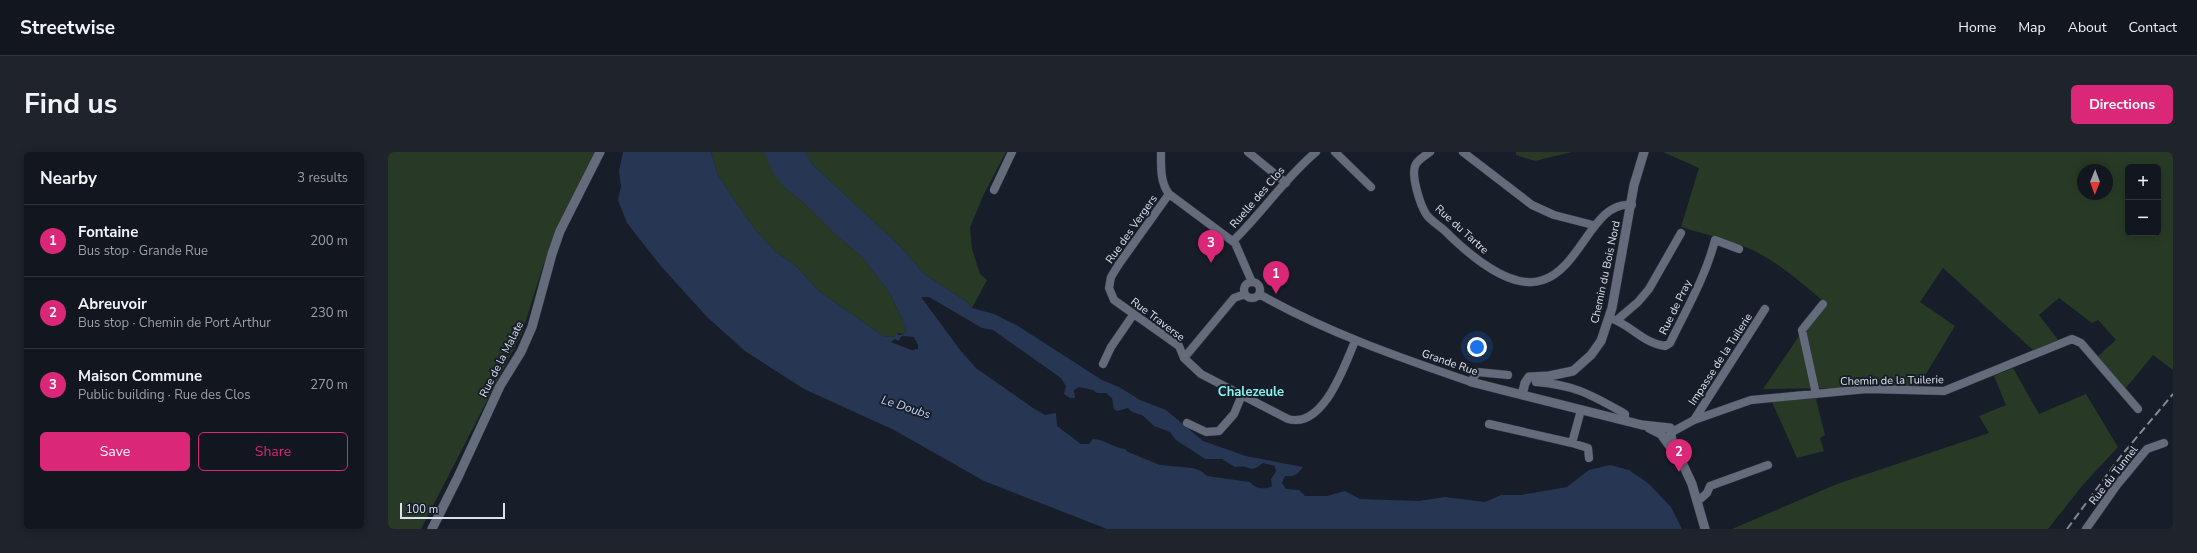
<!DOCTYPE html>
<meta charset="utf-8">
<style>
:root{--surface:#11161f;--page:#1e232c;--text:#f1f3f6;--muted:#9c9fa4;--line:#30353d;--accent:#db2777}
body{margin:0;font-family:"Nunito Sans",sans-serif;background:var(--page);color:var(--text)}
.controls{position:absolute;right:12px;top:12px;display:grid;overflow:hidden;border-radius:6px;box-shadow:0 2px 10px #0003}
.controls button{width:36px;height:36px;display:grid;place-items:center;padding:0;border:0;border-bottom:1px solid var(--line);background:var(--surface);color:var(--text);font:20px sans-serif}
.compass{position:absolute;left:1689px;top:12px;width:36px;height:36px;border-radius:50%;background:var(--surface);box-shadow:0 2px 10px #0003;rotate:181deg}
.scale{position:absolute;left:12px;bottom:10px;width:105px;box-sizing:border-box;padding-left:4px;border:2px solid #dde1ea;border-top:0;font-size:11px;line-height:14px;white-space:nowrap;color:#dde1ea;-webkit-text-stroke:3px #171d29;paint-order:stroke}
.you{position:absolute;left:1089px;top:195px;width:14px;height:14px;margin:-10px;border:3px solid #fff;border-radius:50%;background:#1a73e8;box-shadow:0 0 0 6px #1a73e833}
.badge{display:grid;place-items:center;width:26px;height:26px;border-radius:50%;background:var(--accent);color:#fff;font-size:13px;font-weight:700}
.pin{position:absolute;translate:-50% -33px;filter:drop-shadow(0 1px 2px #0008)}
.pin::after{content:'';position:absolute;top:21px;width:14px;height:12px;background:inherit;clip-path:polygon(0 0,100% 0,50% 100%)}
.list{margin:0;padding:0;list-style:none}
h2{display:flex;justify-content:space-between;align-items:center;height:52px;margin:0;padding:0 16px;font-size:17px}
h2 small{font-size:13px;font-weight:400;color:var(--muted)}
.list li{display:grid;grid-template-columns:26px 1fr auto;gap:12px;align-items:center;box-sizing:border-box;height:72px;padding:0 16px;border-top:1px solid var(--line)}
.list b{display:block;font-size:15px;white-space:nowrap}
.list p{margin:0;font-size:13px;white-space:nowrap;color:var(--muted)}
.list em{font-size:13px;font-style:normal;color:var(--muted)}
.actions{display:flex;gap:8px;padding:12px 16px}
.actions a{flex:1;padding:9px 0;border:1px solid var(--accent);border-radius:6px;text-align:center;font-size:14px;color:var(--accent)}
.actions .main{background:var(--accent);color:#fff}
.map{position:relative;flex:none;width:1785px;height:377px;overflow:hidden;border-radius:6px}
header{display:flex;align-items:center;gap:24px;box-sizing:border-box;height:56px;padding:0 20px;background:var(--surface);border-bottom:1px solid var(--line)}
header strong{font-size:19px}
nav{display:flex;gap:22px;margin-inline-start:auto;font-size:14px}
.intro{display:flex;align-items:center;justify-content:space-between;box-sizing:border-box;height:96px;padding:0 24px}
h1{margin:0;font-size:28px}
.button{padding:10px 18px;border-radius:6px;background:var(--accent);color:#fff;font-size:14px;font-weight:700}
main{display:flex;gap:24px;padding:0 24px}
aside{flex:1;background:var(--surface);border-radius:6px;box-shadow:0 2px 10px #0003}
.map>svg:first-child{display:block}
.green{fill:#283a25;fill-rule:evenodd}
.water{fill:#273753;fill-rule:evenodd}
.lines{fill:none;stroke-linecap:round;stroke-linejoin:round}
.minor-casing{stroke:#343742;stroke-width:9}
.tertiary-casing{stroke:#343742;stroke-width:10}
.minor{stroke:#646b7b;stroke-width:8}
.tertiary{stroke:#646b7b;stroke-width:9}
.rail{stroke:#858994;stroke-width:2;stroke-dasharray:8 4;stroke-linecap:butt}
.labels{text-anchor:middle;stroke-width:4;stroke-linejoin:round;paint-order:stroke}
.street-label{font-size:11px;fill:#dde1ea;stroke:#171d29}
.water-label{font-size:12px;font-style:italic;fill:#c2d5f6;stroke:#171d29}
.quarter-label{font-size:13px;font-weight:bold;fill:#87f2ec;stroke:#171d29}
</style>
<header>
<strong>Streetwise</strong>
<nav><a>Home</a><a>Map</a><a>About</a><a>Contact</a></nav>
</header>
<div class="intro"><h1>Find us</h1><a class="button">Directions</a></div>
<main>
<aside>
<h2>Nearby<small>3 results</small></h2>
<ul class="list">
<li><span class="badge">1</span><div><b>Fontaine</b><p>Bus stop · Grande Rue</p></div><em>200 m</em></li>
<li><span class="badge">2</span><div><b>Abreuvoir</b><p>Bus stop · Chemin de Port Arthur</p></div><em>230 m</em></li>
<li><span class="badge">3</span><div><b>Maison Commune</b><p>Public building · Rue des Clos</p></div><em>270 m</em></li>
</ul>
<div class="actions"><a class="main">Save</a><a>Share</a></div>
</aside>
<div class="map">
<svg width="1785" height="377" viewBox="0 0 1785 377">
<rect width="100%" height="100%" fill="#171d29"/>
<path class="green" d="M0,0H209L155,114L134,181L33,377H0Z
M323,0H376L397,36L417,52L448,83L474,105L503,143L518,176L517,182L509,181L506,185L495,184L431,139L408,114L388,100L369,80L349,52L330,23Z
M418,0H618L596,42L582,75L584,97L592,122L599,128L584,156L578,149L536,122L515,97L424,12Z
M1128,0H1184L1147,9L1128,3Z
M1275,0H1785V218L1765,203L1737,237L1709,205L1728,188L1710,168L1704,171L1671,146L1651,163L1671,189L1646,199L1555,116L1532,150L1567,174L1530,235L1375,237L1435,149C1412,129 1389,109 1360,96C1339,87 1315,82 1293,75L1311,16ZM1740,15H1770V81H1740ZM1695,18H1719V42H1695Z
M1625,216L1651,262L1698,242L1730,295L1694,334L1660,377H1344L1449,332L1601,281L1591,264L1618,253L1606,224Z
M1423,246L1428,247L1437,283L1432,286L1436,299L1409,306L1384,250Z"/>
<path class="water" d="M235,0H323L330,23L349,52L369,80L388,100L408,114L431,139L495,184L506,185L508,181L511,183L517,182L518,176L503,143L474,105L448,83L417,52L397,36L384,19L376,0H418L424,12L515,97L536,122L578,149L584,156L606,162L630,174L714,228L731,235L752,248L778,258L815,289L858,304L915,315C909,323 907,325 897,324L894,331L898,337L911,338L917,344H939L957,339L972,347L1031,349L1057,345L1097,350L1113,343H1133L1179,335L1201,318L1222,313L1241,318L1260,331L1283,355L1294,377H719L596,329L506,278L416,237L357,199L319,165L272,113L239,71L230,48L233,34L231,19ZM533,145H541L594,176L605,178L673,226L678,234L676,242L682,246H687L686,238L691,235L705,238L709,241H718L724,246L726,257L729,259L740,256L744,260L754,263L766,274L782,280L788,288L817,307H834L847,315C864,312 860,323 875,311L887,314L888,320L883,327L884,334C878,338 867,337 862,330L819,324L813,319L805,316L772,313L740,300L737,297C725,296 717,287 705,287L701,292H693L669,274L668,261L657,263L645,256L588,216L572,198ZM514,184L526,185L530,193V197L523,198L503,190L507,187L510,189Z"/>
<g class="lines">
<g class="minor-casing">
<path id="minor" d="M773,0C773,15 772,30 781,42L847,91L864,130
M860,0L898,31
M947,0L983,35
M1042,0C1037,4 1031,7 1028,12C1022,22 1032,52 1038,62C1042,68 1050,73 1056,78C1077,99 1122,140 1155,128C1194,115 1205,48 1244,53
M1075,0L1144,53L1166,63L1205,73
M606,38L624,0
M781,42L731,112L723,125L721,136L726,148L791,194L796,206L813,222L900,267C935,277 956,215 967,189
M845,89C874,61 897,26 928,0
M856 138a8 8 0 1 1 16 0a8 8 0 1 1-16 0Z
M871,142C938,180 1010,205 1083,230L1089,220L1120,223
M1222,166C1242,172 1256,192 1277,194L1282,191C1298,158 1318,124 1327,88L1351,97
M1229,168L1250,150L1261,137L1293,81
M796,206L846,146L857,142
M715,212L723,195L745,163
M1148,230C1185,233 1200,241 1232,259L1237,262V268
M1428,242L1414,178L1435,152
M1306,268L1377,157
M799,271L818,280L831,279L846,262L854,243
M1101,272L1184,291L1193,258
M1284,280L1306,268L1363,248L1479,237L1556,239L1684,187L1693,191L1750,257
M1184,291L1200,296L1201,306
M1310,349L1319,341L1322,334L1380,313
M1698,377L1729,333L1759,297L1776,291"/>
</g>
<g class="tertiary-casing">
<path id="tertiary" d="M1083,230L1254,273L1282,276L1284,289L1304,332L1317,377
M1134,243L1137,231L1141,225L1161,224L1185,219L1203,203L1213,189L1224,156L1246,33L1256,0
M1261,276L1273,282L1283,296
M44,377L70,325L112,234L133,200L144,175L164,102L172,79L212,0"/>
</g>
<use href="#minor" class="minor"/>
<use href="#tertiary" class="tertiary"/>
<path class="rail" d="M1679,377L1733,304L1785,242"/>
</g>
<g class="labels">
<g class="street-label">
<text transform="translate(869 45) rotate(-49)" y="4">Ruelle des Clos</text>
<text transform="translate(743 77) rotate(-55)" y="4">Rue des Vergers</text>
<text transform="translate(1074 77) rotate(42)" y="4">Rue du Tartre</text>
<text transform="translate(1217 120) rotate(-78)" y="4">Chemin du Bois Nord</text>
<text transform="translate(1287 155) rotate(-64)" y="4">Rue de Pray</text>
<text transform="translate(770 167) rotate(37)" y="4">Rue Traverse</text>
<text transform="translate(113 207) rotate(-63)" y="4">Rue de la Malate</text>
<text transform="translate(1332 207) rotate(-57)" y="4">Impasse de la Tuilerie</text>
<text transform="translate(1062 210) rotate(19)" y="4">Grande Rue</text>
<text transform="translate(1504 228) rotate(-1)" y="4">Chemin de la Tuilerie</text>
<text transform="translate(1725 323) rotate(-52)" y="4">Rue du Tunnel</text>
</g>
<g class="water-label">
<text transform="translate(518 255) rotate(18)" y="4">Le Doubs</text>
</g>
<g class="quarter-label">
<text x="863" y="244">Chalezeule</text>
</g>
</g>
</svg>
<div class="controls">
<button>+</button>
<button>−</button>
</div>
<svg class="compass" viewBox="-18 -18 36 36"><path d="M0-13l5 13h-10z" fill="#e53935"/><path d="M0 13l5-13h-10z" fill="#9c9fa4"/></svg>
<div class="scale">100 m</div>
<div class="you"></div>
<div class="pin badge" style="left:888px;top:142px">1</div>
<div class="pin badge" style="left:1291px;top:320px">2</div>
<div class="pin badge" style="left:823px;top:111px">3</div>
</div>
</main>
